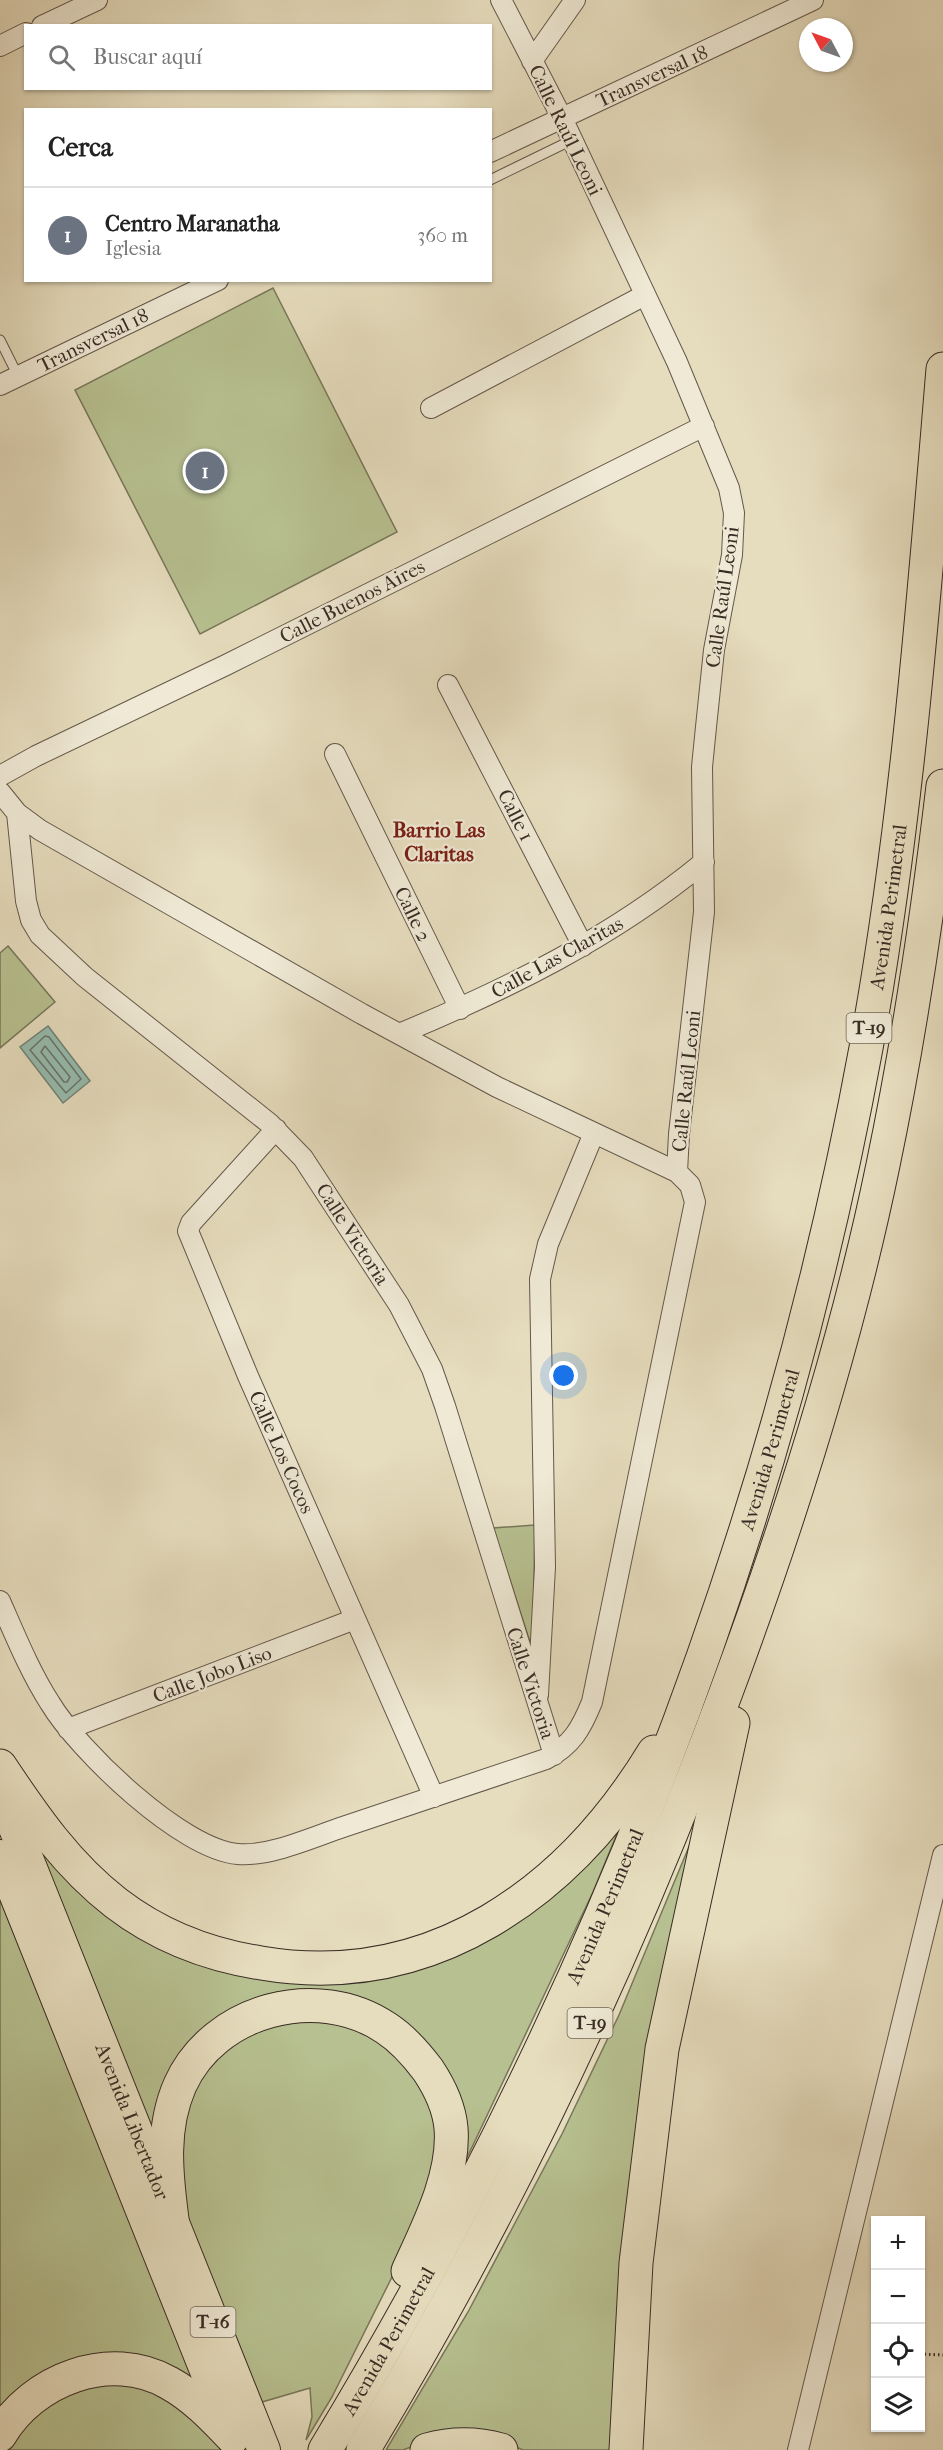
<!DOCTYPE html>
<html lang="es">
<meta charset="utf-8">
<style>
:root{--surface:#fff;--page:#f6f6f6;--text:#222;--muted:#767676;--line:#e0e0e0;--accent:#d93025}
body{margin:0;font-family:"IM FELL French Canon",serif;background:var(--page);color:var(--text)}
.controls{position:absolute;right:18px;bottom:18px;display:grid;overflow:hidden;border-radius:0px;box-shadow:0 2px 4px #0004}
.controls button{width:54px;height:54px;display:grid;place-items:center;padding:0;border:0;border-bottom:2px solid var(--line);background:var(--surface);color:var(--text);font:30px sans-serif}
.compass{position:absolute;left:799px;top:18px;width:54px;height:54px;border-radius:50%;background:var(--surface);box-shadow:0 2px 4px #0004;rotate:311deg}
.you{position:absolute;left:564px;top:1376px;width:21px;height:21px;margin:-15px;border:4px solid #fff;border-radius:50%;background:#1a73e8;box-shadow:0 0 0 9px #1a73e833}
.badge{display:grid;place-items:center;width:39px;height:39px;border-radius:50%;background:var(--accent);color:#fff;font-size:20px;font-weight:700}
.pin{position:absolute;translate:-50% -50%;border:3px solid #fff;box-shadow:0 2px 6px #0006}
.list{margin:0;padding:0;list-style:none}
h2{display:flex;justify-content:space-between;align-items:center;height:78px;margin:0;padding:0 24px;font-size:26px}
h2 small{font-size:20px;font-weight:400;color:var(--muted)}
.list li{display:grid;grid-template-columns:39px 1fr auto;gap:18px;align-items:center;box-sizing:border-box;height:96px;padding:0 24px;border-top:2px solid var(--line)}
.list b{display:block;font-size:22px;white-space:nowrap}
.list p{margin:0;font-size:20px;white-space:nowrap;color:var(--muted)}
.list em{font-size:20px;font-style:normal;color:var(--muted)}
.icon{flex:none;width:33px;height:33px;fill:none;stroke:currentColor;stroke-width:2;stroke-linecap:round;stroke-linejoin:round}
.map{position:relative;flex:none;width:943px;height:2450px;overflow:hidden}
.search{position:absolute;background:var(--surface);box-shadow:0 2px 4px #0004;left:24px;top:24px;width:468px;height:66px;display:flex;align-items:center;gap:15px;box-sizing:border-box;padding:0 21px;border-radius:0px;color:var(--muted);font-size:22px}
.panel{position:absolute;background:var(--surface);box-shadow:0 2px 4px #0004;left:24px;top:108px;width:468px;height:174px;border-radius:0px}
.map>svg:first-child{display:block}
.green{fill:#b7c090;stroke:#78765a;stroke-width:1.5}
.water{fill:#96bcaf;stroke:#708278;stroke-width:1.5}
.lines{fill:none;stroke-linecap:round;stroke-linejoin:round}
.shore{stroke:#67746a;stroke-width:1.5}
.lane-casing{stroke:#64584b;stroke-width:11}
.street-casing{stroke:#64584b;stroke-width:22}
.primary-casing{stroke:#382c25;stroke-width:34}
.highway-casing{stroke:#382c25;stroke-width:35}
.path{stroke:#382c25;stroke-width:3;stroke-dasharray:1.5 3;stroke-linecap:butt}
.lane{stroke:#efe9d5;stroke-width:9}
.street{stroke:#efe9d5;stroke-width:20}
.primary{stroke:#e6ddbe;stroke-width:32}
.highway{stroke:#e6ddbe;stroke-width:33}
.labels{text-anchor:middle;stroke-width:4.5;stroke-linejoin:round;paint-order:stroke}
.shield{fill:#efe9d5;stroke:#6f655a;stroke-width:1.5}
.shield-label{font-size:18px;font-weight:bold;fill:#382c25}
.street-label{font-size:20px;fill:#382c25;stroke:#efe9d5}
.neighbourhood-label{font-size:21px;font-weight:bold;fill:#7a1f14;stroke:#efe9d5}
</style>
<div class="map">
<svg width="943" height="2450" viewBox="0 0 943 2450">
<rect width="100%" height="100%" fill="#e6ddbe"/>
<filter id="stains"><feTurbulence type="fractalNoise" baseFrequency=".00333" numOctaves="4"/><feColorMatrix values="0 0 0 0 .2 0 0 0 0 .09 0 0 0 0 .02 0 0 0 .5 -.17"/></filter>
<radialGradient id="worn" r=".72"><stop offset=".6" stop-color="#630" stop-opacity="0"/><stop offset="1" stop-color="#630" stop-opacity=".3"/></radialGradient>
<path class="green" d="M273,288L397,532L200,634L75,390Z
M8,946L55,1002L0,1048V953Z
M535,1525L533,1639L530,1642L493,1528Z
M623,1819L593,1892L464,2164L456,2167L402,2029L248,2009L157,2142L36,1840L139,1928L395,1969Z
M700,1820L618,2450H523L509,2444H419L403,2450H386L468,2312L562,2134L619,2015Z
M0,1886L204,2399L144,2365L0,2419Z
M332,2016L404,2053L443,2131L414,2233L332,2397L306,2440L312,2417L310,2388L262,2402L184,2217L176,2186L187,2089L241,2030Z
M71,2385H154L226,2450H0Z"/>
<path class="water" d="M48,1026L90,1081L63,1103L20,1047Z"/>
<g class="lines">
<path class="shore" d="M45,1036L49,1037L81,1079L66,1093L30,1050Z
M45,1046L70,1077L67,1082H64L41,1052Z"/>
<g class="lane-casing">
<path id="lane" d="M490,180L572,140
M0,340L18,376"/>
</g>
<g class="street-casing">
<path id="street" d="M501,0L562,118L677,362L729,488L734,513L732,555L714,650L706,727L702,767L704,912L679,1134L677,1172
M42,26L97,0
M0,46L26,33
M532,61L575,0
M490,152L813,0
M0,385L218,280
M431,408L645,295
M448,685L583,946
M335,754L460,1009
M0,776L36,756L226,665L704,426
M0,792L17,813L40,830L362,1014L497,1087L677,1172L690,1185L695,1202L592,1702C581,1729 572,1745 546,1759C479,1782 411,1804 343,1827C313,1837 269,1857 238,1854C182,1850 78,1750 50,1703C30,1672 15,1635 0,1601
M17,813L26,901L31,920L40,935L85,977L269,1123L303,1158L399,1305L432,1369L445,1406L554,1755
M399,1034C508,989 613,937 704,862
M276,1129L191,1223L188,1231L248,1376L434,1797
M538,1695L545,1567L540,1279L548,1244L594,1133
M68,1729L355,1619
M798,2450L943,1855"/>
</g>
<g class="primary-casing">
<g id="primary">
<path id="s1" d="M0,1791L264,2450"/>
<path d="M0,1856L233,2438"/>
</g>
</g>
<g class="highway-casing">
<g id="highway">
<path d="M0,1766C34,1817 67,1865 116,1903C159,1936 209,1955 261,1963C432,1992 569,1892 654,1752"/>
<path d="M172,2219C166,2174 161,2128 180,2085C214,2009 318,1982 386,2028C403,2039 416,2054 428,2070C440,2088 449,2106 451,2128C455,2176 427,2229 408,2271"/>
<path d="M0,2435C32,2380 110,2349 169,2383C193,2396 213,2417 232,2437"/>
<path id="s2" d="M325,2450C588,2016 774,1548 866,1048C907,824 924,596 943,369"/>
<path d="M363,2450C508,2210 627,1958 725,1695C789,1523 846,1345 883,1165C909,1040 928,913 943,786"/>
<path d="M427,2450C452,2443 476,2443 501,2450"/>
<path d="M626,2450L636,2263L662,2049L733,1723"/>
</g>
</g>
<path class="path" d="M920,2354L943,2355"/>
<use href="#lane" class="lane"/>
<use href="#street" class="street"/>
<use href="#primary" class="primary"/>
<use href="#highway" class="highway"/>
</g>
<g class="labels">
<g class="shield">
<rect x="846.5" y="1013" width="45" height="30" rx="4.5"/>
<rect x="567.5" y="2008" width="45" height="30" rx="4.5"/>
<rect x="190.5" y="2307" width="45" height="30" rx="4.5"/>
</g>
<g class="shield-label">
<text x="869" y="1034">T-19</text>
<text x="590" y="2029">T-19</text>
<text x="213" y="2328">T-16</text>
</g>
<g class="street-label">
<text transform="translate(652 76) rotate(-25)" y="7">Transversal 18</text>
<text transform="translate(566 130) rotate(64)" y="7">Calle Raúl Leoni</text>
<text transform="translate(93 340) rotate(-26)" y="7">Transversal 18</text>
<text transform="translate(722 597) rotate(-82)" y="7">Calle Raúl Leoni</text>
<text transform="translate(352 601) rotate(-27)" y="7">Calle Buenos Aires</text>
<text transform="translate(516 815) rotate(63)" y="7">Calle 1</text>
<text dy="7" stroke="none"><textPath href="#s2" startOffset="1654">Avenida Perimetral</textPath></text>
<text transform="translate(413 914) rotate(64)" y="7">Calle 2</text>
<text transform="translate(557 957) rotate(-29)" y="7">Calle Las Claritas</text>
<text transform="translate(686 1081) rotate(-84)" y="7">Calle Raúl Leoni</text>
<text transform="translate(353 1234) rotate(57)" y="7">Calle Victoria</text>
<text dy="7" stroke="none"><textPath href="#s2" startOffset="1098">Avenida Perimetral</textPath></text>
<text transform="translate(282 1452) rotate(66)" y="7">Calle Los Cocos</text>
<text transform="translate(212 1674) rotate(-21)" y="7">Calle Jobo Liso</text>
<text transform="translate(531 1683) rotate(72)" y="7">Calle Victoria</text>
<text dy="7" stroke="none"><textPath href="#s2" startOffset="612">Avenida Perimetral</textPath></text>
<text dy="7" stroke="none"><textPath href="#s1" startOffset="356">Avenida Libertador</textPath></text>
<text dy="7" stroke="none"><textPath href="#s2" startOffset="126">Avenida Perimetral</textPath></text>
</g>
<g class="neighbourhood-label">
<text x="439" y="837">Barrio Las<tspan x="439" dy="24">Claritas</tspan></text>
</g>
</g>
<rect width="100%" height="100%" filter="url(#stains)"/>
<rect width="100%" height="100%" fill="url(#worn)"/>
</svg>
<div class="controls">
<button>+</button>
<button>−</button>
<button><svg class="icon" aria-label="locate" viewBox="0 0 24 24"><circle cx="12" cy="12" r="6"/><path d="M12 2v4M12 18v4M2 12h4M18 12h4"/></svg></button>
<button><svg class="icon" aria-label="layers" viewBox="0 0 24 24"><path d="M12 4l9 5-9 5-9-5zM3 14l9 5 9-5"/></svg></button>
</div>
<svg class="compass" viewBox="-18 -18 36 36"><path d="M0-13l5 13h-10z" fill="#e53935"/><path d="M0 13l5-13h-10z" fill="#767676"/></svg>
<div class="you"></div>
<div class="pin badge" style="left:205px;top:471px;background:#6b7280">1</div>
<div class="search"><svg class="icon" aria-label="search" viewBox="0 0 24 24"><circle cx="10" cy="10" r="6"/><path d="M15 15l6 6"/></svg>Buscar aquí</div>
<section class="panel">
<h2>Cerca<small></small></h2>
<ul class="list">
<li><span class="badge" style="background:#6b7280">1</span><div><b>Centro Maranatha</b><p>Iglesia</p></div><em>360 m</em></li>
</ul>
</section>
</div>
